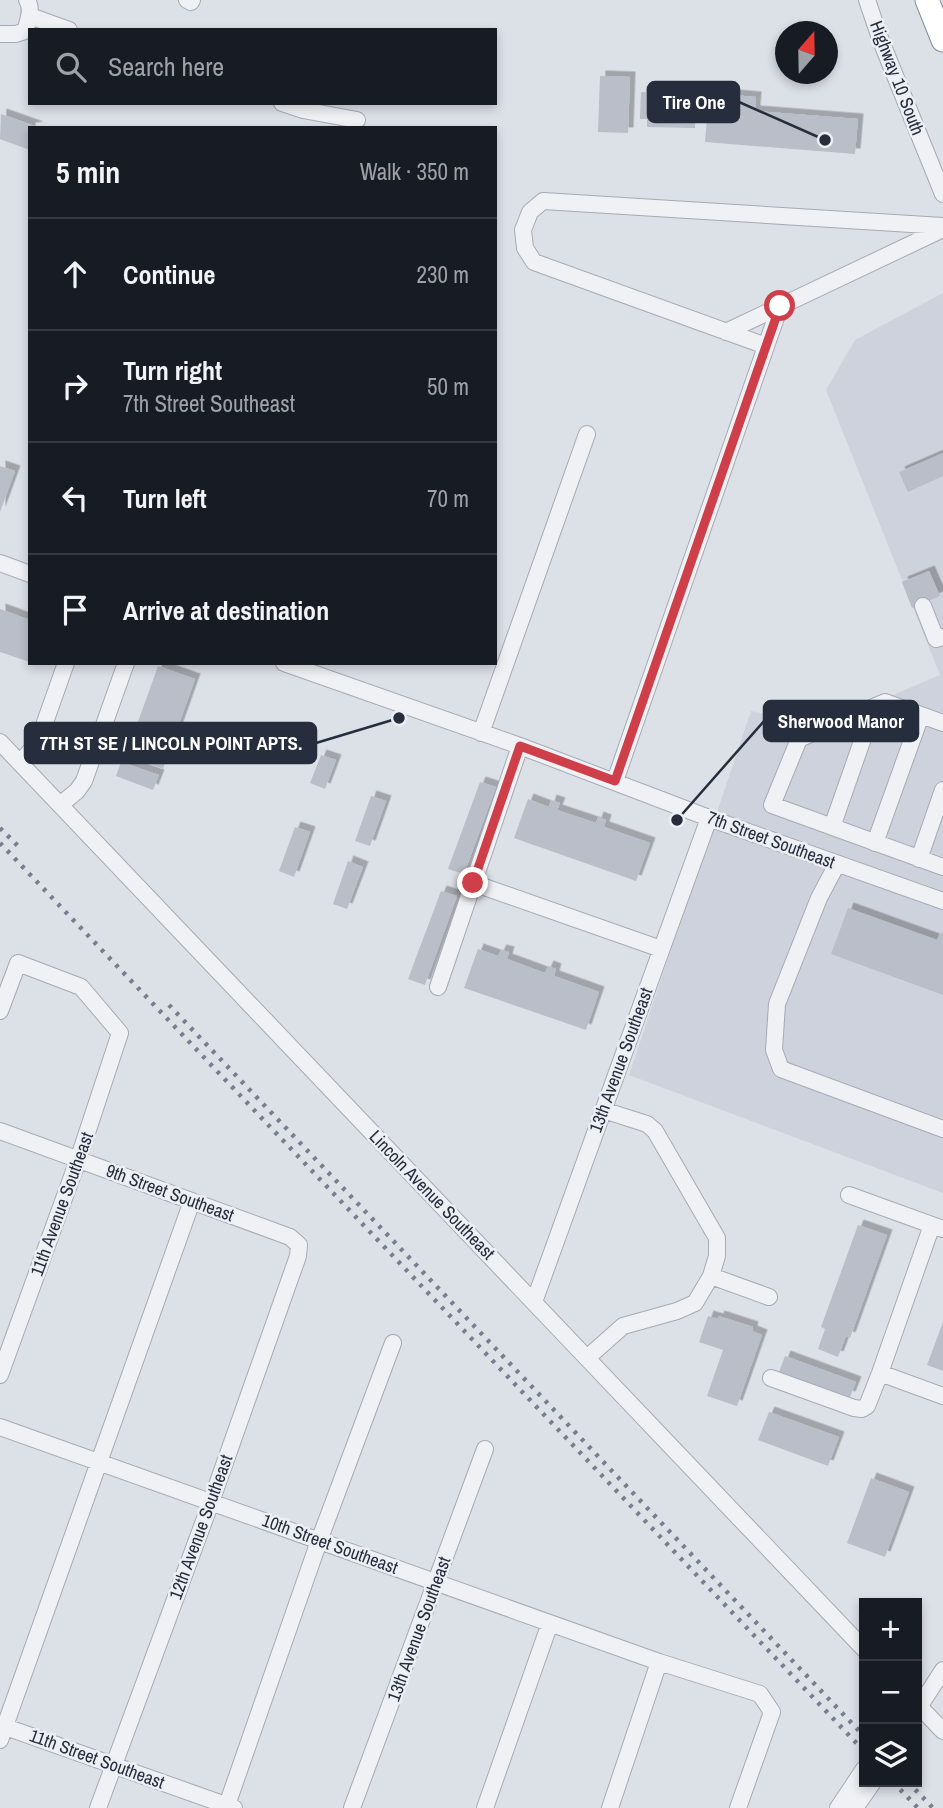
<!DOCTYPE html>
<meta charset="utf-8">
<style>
:root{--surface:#171b24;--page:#20242c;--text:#f1f3f6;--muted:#9ea1a6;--line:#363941}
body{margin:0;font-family:"Archivo Narrow",sans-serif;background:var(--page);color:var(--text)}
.controls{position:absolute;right:21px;bottom:21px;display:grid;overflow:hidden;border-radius:0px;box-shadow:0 4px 10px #0003}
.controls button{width:63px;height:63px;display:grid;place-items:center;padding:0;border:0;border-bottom:2px solid var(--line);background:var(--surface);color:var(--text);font:35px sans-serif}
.compass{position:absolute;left:775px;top:21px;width:63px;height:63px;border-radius:50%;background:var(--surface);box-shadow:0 4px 10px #0003;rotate:20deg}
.stop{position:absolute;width:21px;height:21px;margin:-16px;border:5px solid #ce3f49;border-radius:50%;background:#fff}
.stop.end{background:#ce3f49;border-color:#fff;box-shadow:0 2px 7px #0008}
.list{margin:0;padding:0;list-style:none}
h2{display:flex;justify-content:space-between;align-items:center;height:91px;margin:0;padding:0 28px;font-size:30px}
h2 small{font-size:23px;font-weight:400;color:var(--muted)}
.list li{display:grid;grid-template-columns:46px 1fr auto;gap:21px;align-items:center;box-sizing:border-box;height:112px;padding:0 28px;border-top:2px solid var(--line)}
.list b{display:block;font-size:26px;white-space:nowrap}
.list p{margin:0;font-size:23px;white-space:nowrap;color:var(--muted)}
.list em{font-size:23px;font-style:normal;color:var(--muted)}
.icon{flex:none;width:38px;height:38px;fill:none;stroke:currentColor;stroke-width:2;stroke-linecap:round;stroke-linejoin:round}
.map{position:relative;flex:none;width:943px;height:1808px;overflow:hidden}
.search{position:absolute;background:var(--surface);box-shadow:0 4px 10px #0003;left:28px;top:28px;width:469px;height:77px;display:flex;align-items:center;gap:18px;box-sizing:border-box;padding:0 24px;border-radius:0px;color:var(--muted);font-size:26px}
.panel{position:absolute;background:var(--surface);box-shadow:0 4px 10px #0003;left:28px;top:126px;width:469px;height:539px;border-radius:0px}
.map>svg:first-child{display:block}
.built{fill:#ced2dc}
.building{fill:#babec9;filter:url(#shadow)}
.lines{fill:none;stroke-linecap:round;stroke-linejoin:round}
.minor-casing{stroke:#a5aab4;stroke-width:18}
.highway-casing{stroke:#848c9d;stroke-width:25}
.minor{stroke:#eff1f5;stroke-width:16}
.highway{stroke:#fff;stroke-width:23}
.rail{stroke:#767e90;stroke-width:4.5;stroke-dasharray:3.5 7;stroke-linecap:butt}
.route{stroke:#ce3f49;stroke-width:9}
.labels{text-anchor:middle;stroke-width:5;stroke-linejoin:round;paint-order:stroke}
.street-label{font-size:18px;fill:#262d3d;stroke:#eceff4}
.leader{fill:none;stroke:#262d3d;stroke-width:2.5}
.callout-dot{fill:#262d3d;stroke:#eceff4;stroke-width:2.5}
.callout{fill:#262d3d;stroke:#262d3d;stroke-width:2.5}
.callout-label{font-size:19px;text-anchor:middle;font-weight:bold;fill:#fff}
</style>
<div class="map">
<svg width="943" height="1808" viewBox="0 0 943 1808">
<defs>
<filter id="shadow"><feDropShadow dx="5.5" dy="-5.5" stdDeviation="0" flood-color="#0004"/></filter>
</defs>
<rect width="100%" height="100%" fill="#dce0e7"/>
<path class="built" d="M943,293V1193L629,1075L751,711L820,726L940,675L826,390L855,340Z"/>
<path class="building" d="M600,76L630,77L628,133L598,132Z
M641,92L696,94L695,128L647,127V119H640Z
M709,93L756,97L755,111L858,119L855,154L705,142Z
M1,114L38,127L30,128V150L0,139Z
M943,453V476L908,492L899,472Z
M0,466L15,471L0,512Z
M929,571L940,596L912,608L902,582Z
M0,609L30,620V662L0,652Z
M158,666L195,679L163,769L126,755Z
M321,755L336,760L325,789L310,783Z
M121,762L159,775L153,790L116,776Z
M480,782L496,787L464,874L448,869Z
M371,796L386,801L370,846L355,841Z
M528,799L549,807L551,800L560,803L557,810L596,823L598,817L606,820L604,827L650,843L636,881L514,838Z
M295,827L310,832L294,877L279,871Z
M348,861L363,867L347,909L333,904Z
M441,891L457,896L425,985L408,979Z
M848,908L937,940L940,933L943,934V995L831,954Z
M478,949L498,956L501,950L509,952L507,959L545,973L548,966L556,969L554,976L599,992L586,1030L464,988Z
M858,1225L887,1235L850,1338L846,1336L838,1357L818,1349L825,1329L821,1327Z
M708,1316L718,1319L719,1316L753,1327L752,1331L762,1335L737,1406L707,1396L723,1350L699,1342Z
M943,1322V1371L927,1365Z
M785,1356L856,1382L850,1397L779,1372Z
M769,1412L839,1437L828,1466L758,1440Z
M871,1478L909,1492L885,1557L847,1543Z"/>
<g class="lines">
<g class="minor-casing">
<path id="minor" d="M187,0L191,2L192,0
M867,0L881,41L943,194
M30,16L69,30
M0,34H16L25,31C28,21 33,9 27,0
M282,103L303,110L357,120
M726,332L943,229
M766,346L534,262L525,248L523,230L530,212L543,201L943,226
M0,563L30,574
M923,606L936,639L943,637
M284,663L520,746L709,818L943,901
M943,723L885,702L799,739L772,805L943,867
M481,733L587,434
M0,742L864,1649
M20,763L38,742L66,663
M615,781L780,306
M60,805L77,791L84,781L126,663
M832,827L874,707
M875,843L921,715
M919,859L943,790
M837,864L819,898L777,1004L774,1050L781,1069L943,1129
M473,883L661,949
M438,987L520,746
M0,1011L18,963L81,987L120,1033L78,1160L0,1375
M0,1131L290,1237L299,1245L298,1256L211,1502L98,1808
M849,1195L943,1229
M711,1276L769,1297
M534,1302L709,818
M587,1358L623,1326L677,1311L695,1303L711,1276L717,1256V1238L655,1131L647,1124L603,1110
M880,1373L943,1396
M771,1378L854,1408L862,1409L867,1406L880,1373L932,1225
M0,1427L659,1662L760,1694L772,1712L738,1808
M917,1704L943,1731
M917,1708L919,1707L943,1670
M0,1725L234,1808
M0,1740L192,1201
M226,1808L319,1541L393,1343
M352,1808L485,1449
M485,1808L550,1623
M610,1808L659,1662
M838,1808L864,1769
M855,1808L873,1782"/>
</g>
<g class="highway-casing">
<path id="highway" d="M927,0L943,40"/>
</g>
<use href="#minor" class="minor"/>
<use href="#highway" class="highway"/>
<path class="rail" d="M0,828L20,848
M0,843L864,1751
M169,1005L864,1736
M893,1782L918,1808
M908,1782L933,1808"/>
</g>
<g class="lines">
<path class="route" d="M473,883L520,746L615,781L780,306"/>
</g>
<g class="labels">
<g class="street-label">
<text transform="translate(897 78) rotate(69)" y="6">Highway 10 South</text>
<text transform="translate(771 840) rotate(20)" y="6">7th Street Southeast</text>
<text transform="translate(621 1060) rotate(-70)" y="6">13th Avenue Southeast</text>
<text transform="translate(170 1193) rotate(20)" y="6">9th Street Southeast</text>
<text transform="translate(432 1195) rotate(46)" y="6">Lincoln Avenue Southeast</text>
<text transform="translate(62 1204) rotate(-70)" y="6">11th Avenue Southeast</text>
<text transform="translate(201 1527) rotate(-70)" y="6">12th Avenue Southeast</text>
<text transform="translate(330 1544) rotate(20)" y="6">10th Street Southeast</text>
<text transform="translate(419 1629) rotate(-70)" y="6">13th Avenue Southeast</text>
<text transform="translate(97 1759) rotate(20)" y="6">11th Street Southeast</text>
</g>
</g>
<path class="leader" d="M825 140L739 102M677 820L764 721M399 718L316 743"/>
<g class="callout-dot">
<circle cx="825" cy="140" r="7"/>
<circle cx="677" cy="820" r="7"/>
<circle cx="399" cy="718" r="7"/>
</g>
<g class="callout">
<rect x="648" y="82" width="91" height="40" rx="7"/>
<rect x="764" y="701" width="154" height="40" rx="7"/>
<rect x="25" y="723" width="291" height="40" rx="7"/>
</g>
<g class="callout-label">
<text x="694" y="109">Tire One</text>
<text x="841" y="728">Sherwood Manor</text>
<text x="171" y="750">7TH ST SE / LINCOLN POINT APTS.</text>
</g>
</svg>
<div class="controls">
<button>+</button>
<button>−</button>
<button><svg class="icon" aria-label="layers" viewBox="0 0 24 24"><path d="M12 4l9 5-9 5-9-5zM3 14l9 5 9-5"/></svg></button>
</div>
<svg class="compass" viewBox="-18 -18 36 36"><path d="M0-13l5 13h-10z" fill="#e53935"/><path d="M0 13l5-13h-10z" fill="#9ea1a6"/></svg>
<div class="stop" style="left:780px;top:306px"></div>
<div class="stop end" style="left:473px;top:883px"></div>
<div class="search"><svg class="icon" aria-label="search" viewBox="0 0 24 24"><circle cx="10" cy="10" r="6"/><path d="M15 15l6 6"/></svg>Search here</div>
<section class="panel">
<h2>5 min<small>Walk · 350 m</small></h2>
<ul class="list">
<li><svg class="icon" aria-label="ahead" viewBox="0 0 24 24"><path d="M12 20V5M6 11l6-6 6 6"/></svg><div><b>Continue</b></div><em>230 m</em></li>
<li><svg class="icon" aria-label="right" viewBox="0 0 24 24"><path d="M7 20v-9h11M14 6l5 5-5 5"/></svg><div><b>Turn right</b><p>7th Street Southeast</p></div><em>50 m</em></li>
<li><svg class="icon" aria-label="left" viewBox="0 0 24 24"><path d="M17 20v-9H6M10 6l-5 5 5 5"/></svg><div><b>Turn left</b></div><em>70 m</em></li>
<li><svg class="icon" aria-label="arrive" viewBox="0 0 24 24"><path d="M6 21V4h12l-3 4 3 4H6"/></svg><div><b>Arrive at destination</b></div></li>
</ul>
</section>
</div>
